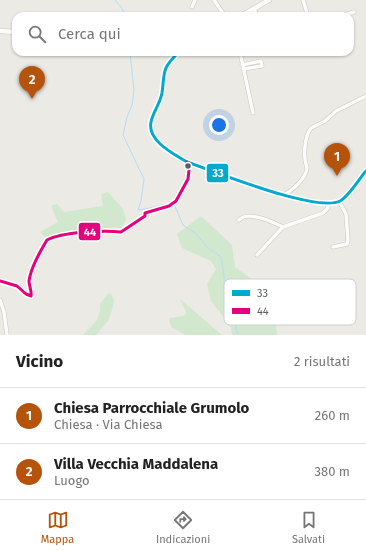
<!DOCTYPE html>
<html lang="it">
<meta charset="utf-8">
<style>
:root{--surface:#fff;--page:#f6f6f6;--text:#222;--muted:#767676;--line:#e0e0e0;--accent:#b45309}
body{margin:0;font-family:"Fira Sans",sans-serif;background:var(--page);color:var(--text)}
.you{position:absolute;left:219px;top:125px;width:14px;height:14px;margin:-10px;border:3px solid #fff;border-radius:50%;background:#1a73e8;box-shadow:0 0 0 6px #1a73e833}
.badge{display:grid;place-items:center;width:26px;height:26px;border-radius:50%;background:var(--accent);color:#fff;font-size:13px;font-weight:700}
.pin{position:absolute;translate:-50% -33px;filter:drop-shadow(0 1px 2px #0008)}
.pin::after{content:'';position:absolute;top:21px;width:14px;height:12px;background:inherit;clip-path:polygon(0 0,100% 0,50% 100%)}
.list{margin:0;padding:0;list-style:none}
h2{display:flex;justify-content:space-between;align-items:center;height:52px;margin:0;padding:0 16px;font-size:17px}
h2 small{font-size:13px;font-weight:400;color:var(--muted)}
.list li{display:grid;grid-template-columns:26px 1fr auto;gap:12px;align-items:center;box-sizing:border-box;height:56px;padding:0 16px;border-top:1px solid var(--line)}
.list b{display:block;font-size:15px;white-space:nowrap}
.list p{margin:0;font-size:13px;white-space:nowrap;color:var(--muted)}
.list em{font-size:13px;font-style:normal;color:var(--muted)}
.icon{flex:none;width:22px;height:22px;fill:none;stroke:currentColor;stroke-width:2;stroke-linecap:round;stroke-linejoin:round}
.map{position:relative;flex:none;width:366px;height:335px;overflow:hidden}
.search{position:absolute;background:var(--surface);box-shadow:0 1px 3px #0004;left:12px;right:12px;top:12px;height:44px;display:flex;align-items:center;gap:10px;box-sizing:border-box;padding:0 14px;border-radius:12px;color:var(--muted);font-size:15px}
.sheet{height:164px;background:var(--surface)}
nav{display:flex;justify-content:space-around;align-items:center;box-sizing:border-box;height:56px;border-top:1px solid var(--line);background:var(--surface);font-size:11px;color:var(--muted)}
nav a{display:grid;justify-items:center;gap:2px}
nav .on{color:var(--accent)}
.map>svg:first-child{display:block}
.green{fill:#d1e8cf}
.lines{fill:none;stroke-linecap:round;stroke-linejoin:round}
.stream{stroke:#b6daf7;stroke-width:1}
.street-casing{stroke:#c7c7c5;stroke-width:4.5}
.secondary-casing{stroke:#c7c8c6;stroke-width:5.5}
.street{stroke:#fcfcfb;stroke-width:3.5}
.secondary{stroke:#fcfcfb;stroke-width:4.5}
.bus-1-casing{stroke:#fff;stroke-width:6}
.bus-2-casing{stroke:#fff;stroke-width:6}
.bus-1{stroke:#00a9ce;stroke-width:3}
.bus-2{stroke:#e5007d;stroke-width:3}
.bus-dot{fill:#5a5e63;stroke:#fff;stroke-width:1.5}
.key{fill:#fff;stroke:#cecfd0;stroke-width:1}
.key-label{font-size:11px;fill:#5a5e63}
.line-badge{stroke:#fff;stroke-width:1.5}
.badge-label{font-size:11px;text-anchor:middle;font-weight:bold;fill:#fff}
</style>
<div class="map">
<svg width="366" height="335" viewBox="0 0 366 335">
<rect width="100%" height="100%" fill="#ebeae4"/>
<path class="green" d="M108,192L123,209L126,220L121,228L62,233L46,238L40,232L58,222L51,206L57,204L64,212L103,206L101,194Z
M201,216L232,245L235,267L253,280V283L274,303L277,335H232L230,325L211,301L207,284L216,269L211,261L182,248L177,234Z
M108,293L111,294L114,299L113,307L108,321L96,335H83L97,320L100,310V304Z
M180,299L222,335H185L171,327L169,318L184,316L186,312Z"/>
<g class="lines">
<path class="stream" d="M115,0L122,8L125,16
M130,53L134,90L132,105L127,117L123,135L144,179L141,201L138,210L145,209L171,203
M174,204L183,225L195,233L207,247L221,257L224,275V289L226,296L230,303L238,335"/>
<g class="street-casing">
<path id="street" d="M214,0L225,16
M303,0L308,16
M192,7L195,0
M254,9L256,13L255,16
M341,16L354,12
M179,52C161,69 165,72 162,93C160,104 153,112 151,122C147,141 174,154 187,162C214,171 316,213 340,201C349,196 359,179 366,171
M240,52L253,113
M242,65L261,61L262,66L243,69
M284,195C293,190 305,179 307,169C307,166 305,162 305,159C304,150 305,136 311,128L325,121L336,111L366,96
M239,220C248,210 273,222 283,227
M333,247L347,244L348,241L346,214L339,201
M257,255L283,227L323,213L327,209L329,204
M0,281L17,286L26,294L31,296C32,291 29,286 29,281C31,267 40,252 47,240C62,232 104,230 121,232L145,216V213L169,206L176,201L188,179L189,170L187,162
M0,300L4,312L7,335"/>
</g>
<g class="secondary-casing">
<path id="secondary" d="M241,16L269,0
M0,31L16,32"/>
</g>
<use href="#street" class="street"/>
<use href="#secondary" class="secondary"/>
<g class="bus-1-casing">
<path id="bus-1" d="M179,52C161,69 165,72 162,93C160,104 153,112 151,122C147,141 174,154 187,162C214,171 316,213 340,201C349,196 359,179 366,171"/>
</g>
<g class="bus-2-casing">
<path id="bus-2" d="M0,281L17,286L26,294L31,296C32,291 29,286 29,281C31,267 40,252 47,240C62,232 104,230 121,232L145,216V213L169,206L176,201L188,179L189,170L187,162"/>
</g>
<use href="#bus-1" class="bus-1"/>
<use href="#bus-2" class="bus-2"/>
</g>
<circle class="bus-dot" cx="188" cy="166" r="3.5"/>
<rect x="224" y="279" width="132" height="46" rx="6" class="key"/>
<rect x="232" y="290" width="18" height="6" fill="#00a9ce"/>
<rect x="232" y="308" width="18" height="6" fill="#e5007d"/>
<g class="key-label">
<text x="257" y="297">33</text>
<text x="257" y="315">44</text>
</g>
<g class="line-badge">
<rect x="206" y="163" width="23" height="20" rx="4" fill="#00a9ce"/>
<rect x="78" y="222" width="23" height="19" rx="4" fill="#e5007d"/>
</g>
<g class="badge-label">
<text x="218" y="177">33</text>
<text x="90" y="236">44</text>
</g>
</svg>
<div class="you"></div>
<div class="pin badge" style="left:337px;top:176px">1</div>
<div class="pin badge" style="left:32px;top:99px">2</div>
<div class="search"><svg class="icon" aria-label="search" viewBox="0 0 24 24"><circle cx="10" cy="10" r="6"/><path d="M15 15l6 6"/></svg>Cerca qui</div>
</div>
<section class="sheet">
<h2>Vicino<small>2 risultati</small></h2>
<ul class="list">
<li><span class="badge">1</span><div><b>Chiesa Parrocchiale Grumolo</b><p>Chiesa · Via Chiesa</p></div><em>260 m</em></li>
<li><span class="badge">2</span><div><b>Villa Vecchia Maddalena</b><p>Luogo</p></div><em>380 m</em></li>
</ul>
</section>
<nav>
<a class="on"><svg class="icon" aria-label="map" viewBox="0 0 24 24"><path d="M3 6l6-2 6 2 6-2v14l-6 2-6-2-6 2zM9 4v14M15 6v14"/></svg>Mappa</a>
<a><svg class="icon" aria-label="directions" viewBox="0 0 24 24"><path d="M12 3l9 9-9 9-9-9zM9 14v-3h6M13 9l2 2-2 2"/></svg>Indicazioni</a>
<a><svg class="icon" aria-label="saved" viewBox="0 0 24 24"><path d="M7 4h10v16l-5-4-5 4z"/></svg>Salvati</a>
</nav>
